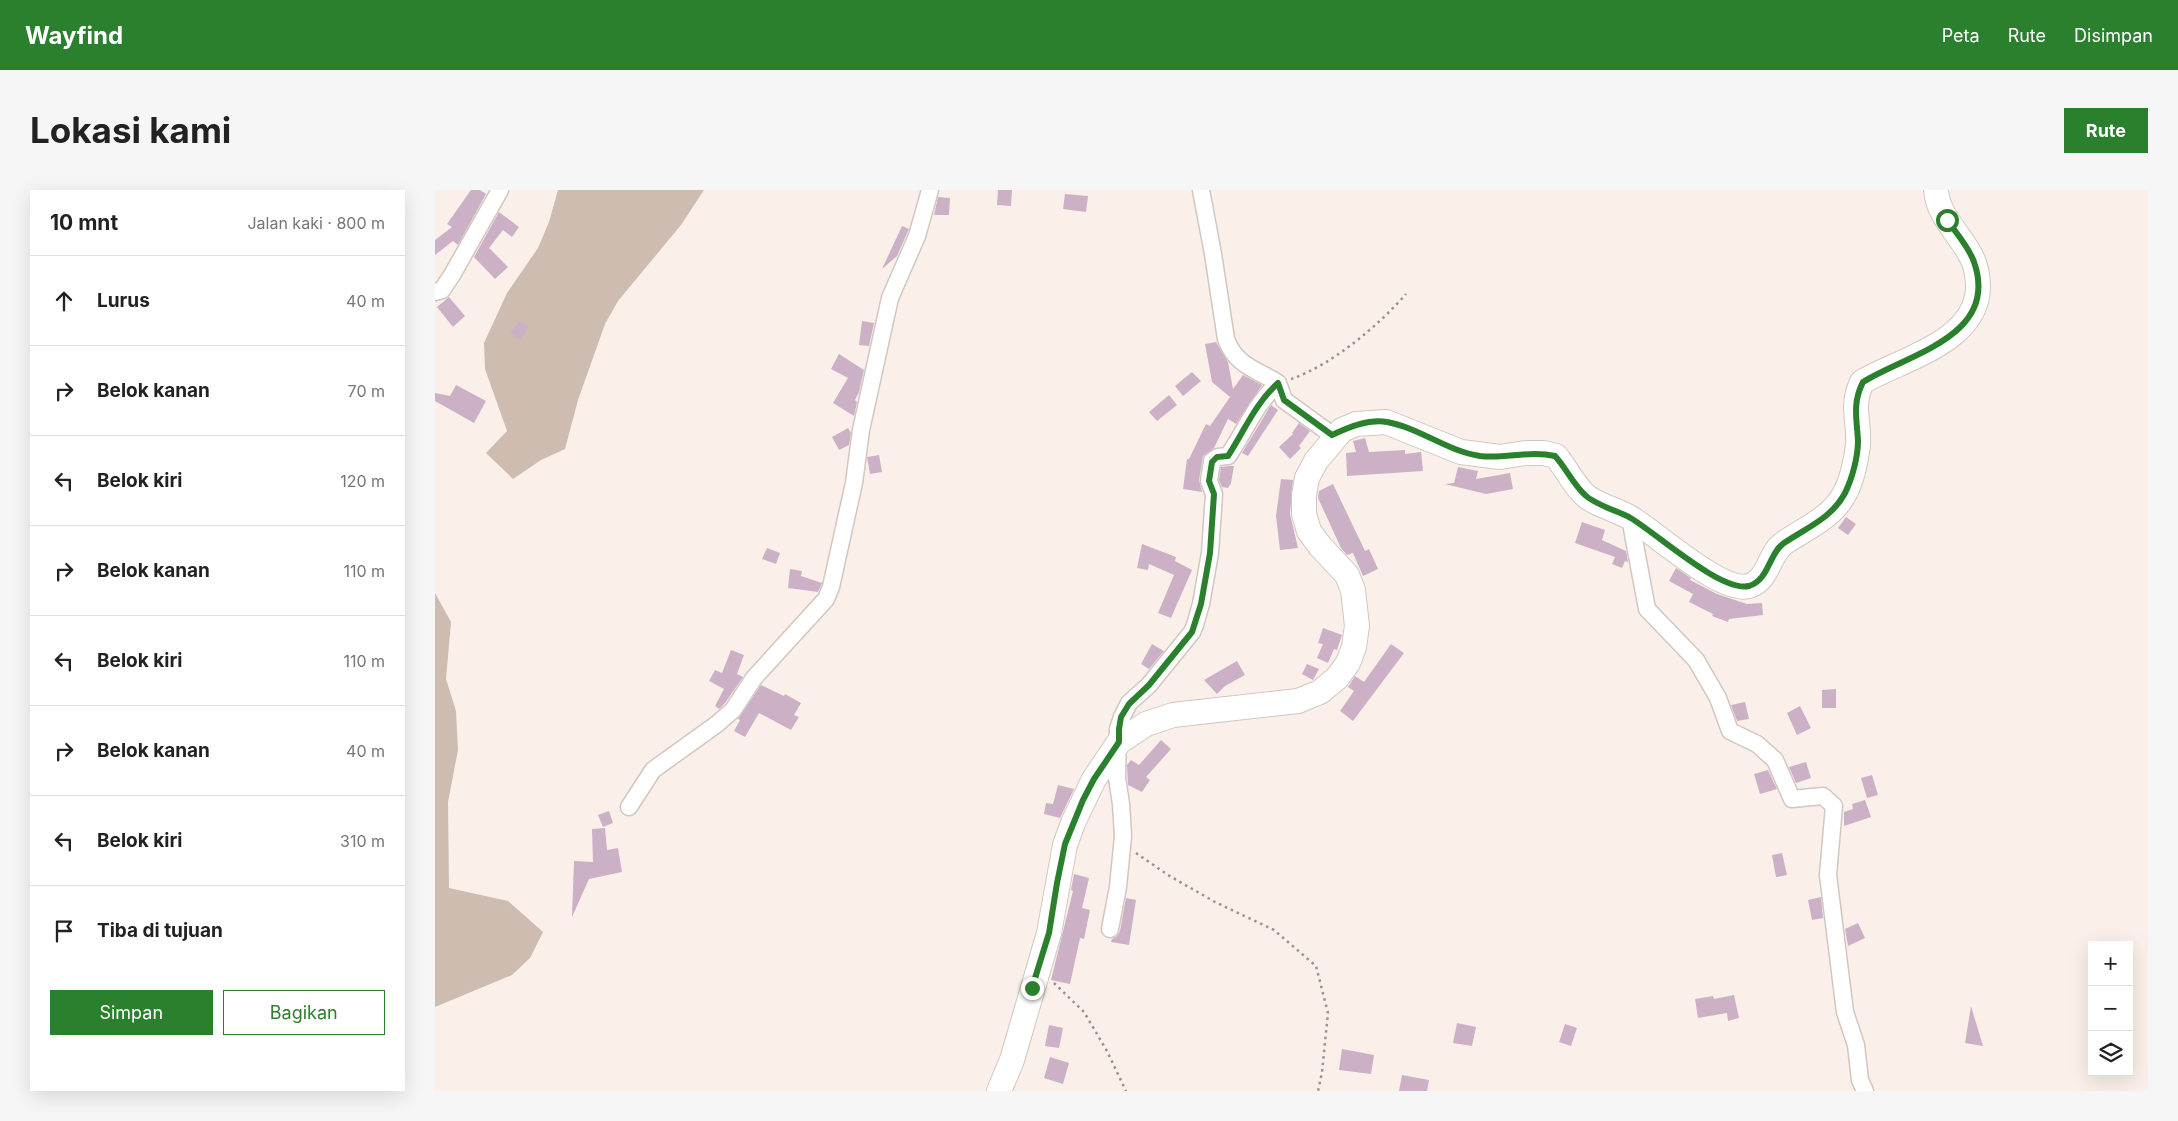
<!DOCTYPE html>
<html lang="id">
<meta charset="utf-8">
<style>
:root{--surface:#fff;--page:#f6f6f6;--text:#222;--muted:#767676;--line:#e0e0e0;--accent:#2b802d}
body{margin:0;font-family:Inter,sans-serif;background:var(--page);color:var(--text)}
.controls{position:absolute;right:15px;bottom:15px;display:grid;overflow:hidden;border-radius:0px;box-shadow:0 5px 20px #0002}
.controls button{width:45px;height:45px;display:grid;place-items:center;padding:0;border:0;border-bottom:1px solid var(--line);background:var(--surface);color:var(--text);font:25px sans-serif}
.stop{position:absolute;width:15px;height:15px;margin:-11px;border:4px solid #2b802d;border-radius:50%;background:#fff}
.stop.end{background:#2b802d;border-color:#fff;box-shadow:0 1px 5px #0008}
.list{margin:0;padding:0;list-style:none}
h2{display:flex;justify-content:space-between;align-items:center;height:65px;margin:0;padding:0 20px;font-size:21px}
h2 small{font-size:16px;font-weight:400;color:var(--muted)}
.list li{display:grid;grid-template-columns:32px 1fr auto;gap:15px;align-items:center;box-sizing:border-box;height:90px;padding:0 20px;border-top:1px solid var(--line)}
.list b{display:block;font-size:19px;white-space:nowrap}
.list em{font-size:16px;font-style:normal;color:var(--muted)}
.actions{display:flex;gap:10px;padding:15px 20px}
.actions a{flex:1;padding:11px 0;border:1px solid var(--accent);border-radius:0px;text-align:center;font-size:18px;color:var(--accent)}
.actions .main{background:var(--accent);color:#fff}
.icon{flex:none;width:28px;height:28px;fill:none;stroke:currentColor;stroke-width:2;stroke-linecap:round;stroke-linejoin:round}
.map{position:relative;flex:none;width:1713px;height:901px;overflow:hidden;border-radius:0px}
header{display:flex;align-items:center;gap:30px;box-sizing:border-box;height:70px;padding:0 25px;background:var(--accent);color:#fff}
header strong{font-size:24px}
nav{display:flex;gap:28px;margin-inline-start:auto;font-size:18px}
.intro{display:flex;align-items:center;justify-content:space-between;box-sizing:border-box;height:120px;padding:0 30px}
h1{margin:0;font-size:35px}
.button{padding:12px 22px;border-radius:0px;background:var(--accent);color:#fff;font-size:18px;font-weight:700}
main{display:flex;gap:30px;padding:0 30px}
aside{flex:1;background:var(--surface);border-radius:0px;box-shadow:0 5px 20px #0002}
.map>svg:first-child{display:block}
.green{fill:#cdbcaf}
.building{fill:#ccb0c6}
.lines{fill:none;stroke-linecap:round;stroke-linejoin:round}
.street-casing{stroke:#d0c7c0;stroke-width:19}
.secondary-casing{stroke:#d0c7c0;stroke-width:26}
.path{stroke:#99928d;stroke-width:2.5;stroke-dasharray:2.5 4;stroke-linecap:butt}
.street{stroke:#fff;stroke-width:16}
.secondary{stroke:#fff;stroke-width:24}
.route{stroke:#2b802d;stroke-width:6}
</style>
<header>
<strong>Wayfind</strong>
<nav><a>Peta</a><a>Rute</a><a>Disimpan</a></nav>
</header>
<div class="intro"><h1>Lokasi kami</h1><a class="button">Rute</a></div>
<main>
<aside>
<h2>10 mnt<small>Jalan kaki · 800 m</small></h2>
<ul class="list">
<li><svg class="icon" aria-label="ahead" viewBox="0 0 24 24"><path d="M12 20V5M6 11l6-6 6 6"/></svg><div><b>Lurus</b></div><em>40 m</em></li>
<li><svg class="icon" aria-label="right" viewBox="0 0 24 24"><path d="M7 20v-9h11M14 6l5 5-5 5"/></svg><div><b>Belok kanan</b></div><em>70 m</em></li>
<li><svg class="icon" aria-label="left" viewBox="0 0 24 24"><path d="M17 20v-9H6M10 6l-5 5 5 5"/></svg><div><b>Belok kiri</b></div><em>120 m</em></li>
<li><svg class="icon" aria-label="right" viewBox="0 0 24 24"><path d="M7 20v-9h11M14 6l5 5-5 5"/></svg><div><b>Belok kanan</b></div><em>110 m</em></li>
<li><svg class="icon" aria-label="left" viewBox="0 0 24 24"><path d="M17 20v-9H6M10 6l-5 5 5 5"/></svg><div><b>Belok kiri</b></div><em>110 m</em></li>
<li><svg class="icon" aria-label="right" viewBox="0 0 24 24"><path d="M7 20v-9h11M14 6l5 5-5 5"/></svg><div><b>Belok kanan</b></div><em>40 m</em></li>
<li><svg class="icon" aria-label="left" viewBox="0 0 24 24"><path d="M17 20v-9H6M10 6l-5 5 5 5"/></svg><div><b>Belok kiri</b></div><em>310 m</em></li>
<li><svg class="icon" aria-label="arrive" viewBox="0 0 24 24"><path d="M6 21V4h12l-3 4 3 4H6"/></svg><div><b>Tiba di tujuan</b></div></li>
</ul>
<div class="actions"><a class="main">Simpan</a><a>Bagikan</a></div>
</aside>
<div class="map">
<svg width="1713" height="901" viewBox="0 0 1713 901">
<rect width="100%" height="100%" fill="#faf0e9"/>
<path class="green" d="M123,0H269L246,35L183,111L170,134L143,210L130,259L106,270L78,289L51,263L72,241L50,179L49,153L72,103L103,58L114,32Z
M0,403L16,432L11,489L21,521L23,560L13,612L14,698L73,711L108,742L95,768L77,785L0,817Z"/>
<path class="building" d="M36,0H45L51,4L23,55L18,51L0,65V50L17,37L12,34Z
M563,0H577L576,16L562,15Z
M630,4L653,6L651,22L628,19Z
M503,7L515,8L514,25H499Z
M64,22L84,37L77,47L68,40L54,58L73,77L60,89L39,67Z
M467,36L474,39L462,66L447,79Z
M14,107L30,126L18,137L2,117Z
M84,131L94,137L85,150L75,143Z
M427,131L439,133L434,156L424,155Z
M781,152L793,172L798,199L808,185L827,195L801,234L793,229L779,258L768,266L764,290L767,302L748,299L752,269H754L771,234L775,236L795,207L777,192L770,154Z
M404,164L429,180L424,202L420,210L422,212L419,226L398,213L413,188L396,179Z
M757,182L766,191L748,206L740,196Z
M21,195L51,211L39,233L0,211V203L15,206Z
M734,205L742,215L722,231L714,222Z
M836,215L843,220L813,266L807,263Z
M864,233L875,241L864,256L866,258L855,269L844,257L858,244L857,243Z
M413,238L416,243L414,255L404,260L397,247Z
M930,248L934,262L970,260V264L986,262L988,281L912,286L911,263L921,262L918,251Z
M444,265L447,282L435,284L432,267Z
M795,276H799L796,293L793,298L787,297L784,290L786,277Z
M1023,277L1043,281L1041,289L1075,283L1078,299L1051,304L1010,294L1019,293Z
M846,289L858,290L855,324L863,358L845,360L841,326Z
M898,294L930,361L934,359L943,379L928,386L918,363L912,365L906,358L883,308L884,301Z
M1411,327L1421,334L1413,345L1403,338Z
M1147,332L1170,340L1167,350L1191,361L1193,372L1190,371L1187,378L1177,374L1180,367L1140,353Z
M707,354L741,367L740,371L757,380L736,428L723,423L739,385L714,374L713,380L702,378Z
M332,358L345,363L341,374L327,369Z
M1241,378L1256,388L1255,390L1282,404L1312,414L1327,413L1328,425L1294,429L1293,432L1277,426L1278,424L1254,412L1258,404L1234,391Z
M355,379L367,381L366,386L387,393L383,402L353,398Z
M888,438L907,445L902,460L899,459L893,473L882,468L888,454L883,453Z
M717,454L729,461L714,479L706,474Z
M956,454L969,463L918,531L905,521L919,501L913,497L920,486L929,492Z
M296,460L309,465L302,484L308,487L290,513L284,519L280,516L289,499L274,491L280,480L287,483Z
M802,471L810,485L790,496L782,504L769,490Z
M872,474L884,479L878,490L867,484Z
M326,495L349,506L350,504L366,513L359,525L364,527L356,540L324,523L310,547L299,541L305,530L303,529Z
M1401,499V518H1387V500Z
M1310,512L1314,529L1302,531L1296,515Z
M1365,516L1376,538L1362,545L1352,523Z
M726,550L736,559L711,587L715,590L707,602L693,595L692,575L696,570L704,575Z
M1371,572L1376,588L1361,593L1354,577Z
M1333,580L1342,599L1325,604L1319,584Z
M1437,585L1443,605L1432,608L1426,588Z
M623,595L639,599L625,628L609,624L611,613L618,614Z
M1430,610L1436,627L1409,636V622L1418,619L1417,614Z
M174,621L178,633L168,637L163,625Z
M170,638L172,660L183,658L187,682L154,689L137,727L139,671L158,672L157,639Z
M1347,663L1352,685L1341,687L1337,665Z
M639,684L654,688L647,718L655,720L649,749L645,748L635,794L616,790L638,701L636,700Z
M1386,707L1388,728L1377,730L1373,710Z
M691,708L701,710L694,755L676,752L677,749L682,746L685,741Z
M1423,733L1430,748L1413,756L1410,739Z
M1299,805L1304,828L1293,831L1292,823L1263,828L1260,809L1278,806L1279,809Z
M1536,816L1548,856L1530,853Z
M1022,833L1041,837L1037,856L1018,853Z
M1130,834L1142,838L1136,856L1124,852Z
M614,835L628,838L624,858L610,856Z
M907,859L939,865L936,884L904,880Z
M615,867L634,873L628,894L609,888Z
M967,885L994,890L992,901H964Z"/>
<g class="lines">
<g class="street-casing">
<path id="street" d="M766,0L778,64L791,149C801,176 821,179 843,193L849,210L897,245L907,240
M0,102L7,100L17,85L65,0
M1195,328L1212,419L1261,470L1283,508L1295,541L1322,554L1340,570L1357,609L1388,606L1399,616L1393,685L1410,822L1421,855L1425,890L1430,901
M194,617L218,580L282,534L298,520L319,488L391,409L396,397L405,356L419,293L426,240L455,108L482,46L495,0
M675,739L683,697L688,646L686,614L682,588L683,539L687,527L694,513L714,495L757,442L760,435L766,414L775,363L779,304L774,291L777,271L783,267L793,266C811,240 819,216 843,193"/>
</g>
<g class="secondary-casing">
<path id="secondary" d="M564,901L577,870L614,743L630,655L638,633L659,589L684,552L711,534L738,525L863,511L885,502L902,488L913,473L919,457L922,436L918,400L912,385L885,356L874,341L869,324V305L872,288L881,271L907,240L921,234L951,232L1026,262L1065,267L1090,263H1109L1121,266C1131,278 1138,294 1150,305C1159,314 1182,320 1194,327C1219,341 1286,404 1314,396C1334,390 1334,363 1349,353C1371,338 1397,328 1410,303C1417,290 1421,270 1423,255C1425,230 1415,218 1427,192C1466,169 1540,153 1543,99C1543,89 1542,79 1538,70C1527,45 1503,28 1501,0"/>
</g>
<path class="path" d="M856,189C897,175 943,136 971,104
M701,663L733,685L780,712L839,740L881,776L893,823L887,882L883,901
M619,793L649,822L672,861L691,901"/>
<use href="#street" class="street"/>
<use href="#secondary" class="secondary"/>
</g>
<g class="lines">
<path class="route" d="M597,798L614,743L622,693L630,654L648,610L659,589L684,552V539L686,527L694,514L714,495L757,442L766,414L775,363L779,304L774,291L777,272L782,267L793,266C810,240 819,215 843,193L849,210L897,245C914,237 933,229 952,232C985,238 1012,261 1045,266C1071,269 1095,260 1120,266C1131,278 1138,294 1150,305C1159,314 1182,321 1194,327C1219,341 1286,403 1314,396C1334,390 1334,363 1349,353C1371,338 1397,328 1410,303C1417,289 1423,267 1423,251C1422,230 1417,213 1428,192C1473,164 1565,146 1539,72C1534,57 1521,43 1512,30"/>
</g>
</svg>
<div class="controls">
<button>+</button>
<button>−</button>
<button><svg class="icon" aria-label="layers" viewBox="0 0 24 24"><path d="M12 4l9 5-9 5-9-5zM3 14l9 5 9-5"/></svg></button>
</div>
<div class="stop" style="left:1512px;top:30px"></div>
<div class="stop end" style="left:597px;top:798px"></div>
</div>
</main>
